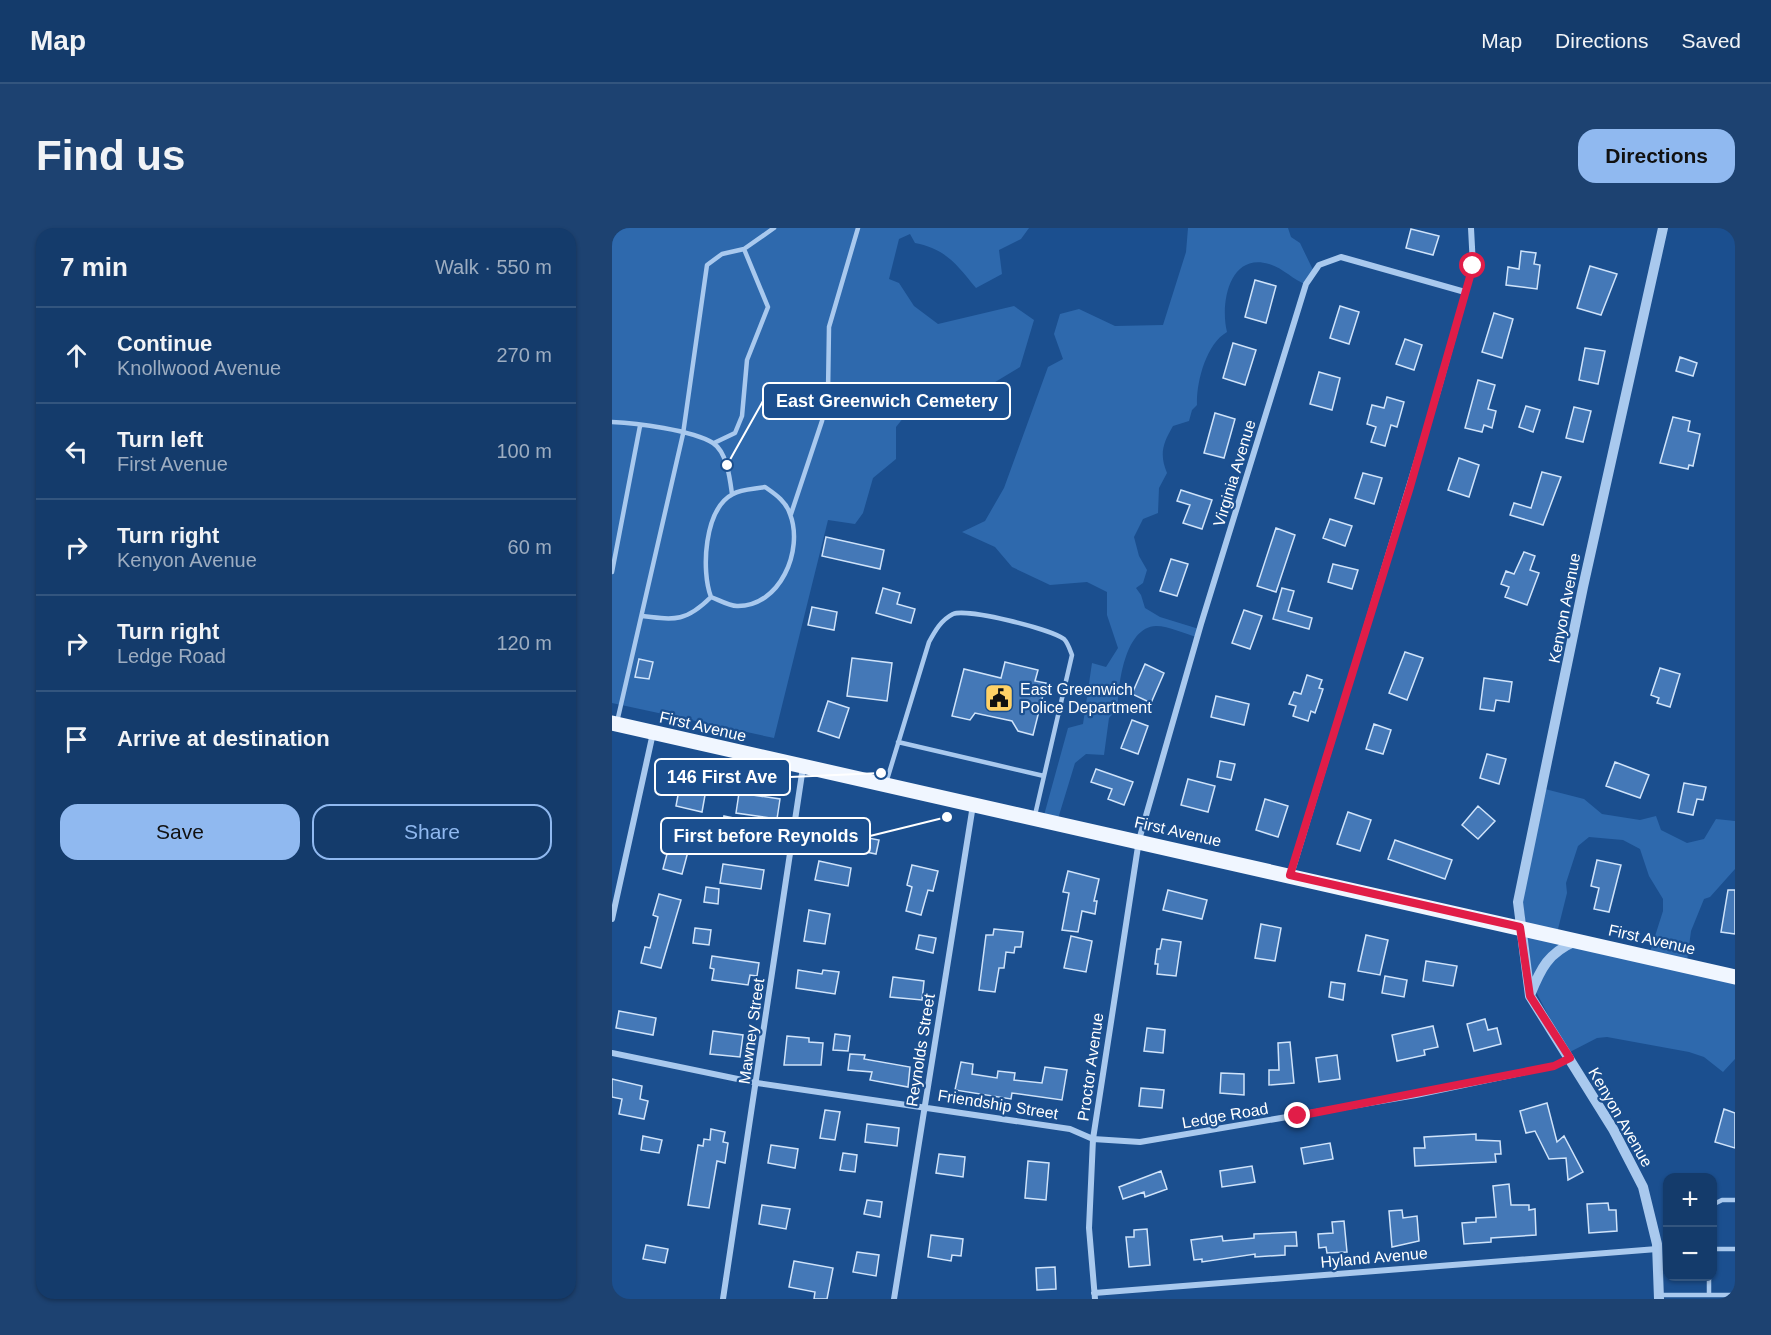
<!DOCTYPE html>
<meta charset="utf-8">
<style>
:root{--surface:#143b6b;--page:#1d4271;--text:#f1f3f6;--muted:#9dadc1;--line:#33557e;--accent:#90b9f0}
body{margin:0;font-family:Arial,sans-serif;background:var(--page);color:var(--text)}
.controls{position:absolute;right:18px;bottom:18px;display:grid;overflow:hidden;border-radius:12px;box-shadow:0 2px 4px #0004}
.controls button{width:54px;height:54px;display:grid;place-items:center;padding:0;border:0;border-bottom:2px solid var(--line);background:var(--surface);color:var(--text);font:30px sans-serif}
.stop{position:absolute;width:18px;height:18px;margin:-14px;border:4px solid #e11d48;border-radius:50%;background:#fff}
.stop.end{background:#e11d48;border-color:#fff;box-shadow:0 2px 6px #0008}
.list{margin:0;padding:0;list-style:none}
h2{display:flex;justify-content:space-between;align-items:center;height:78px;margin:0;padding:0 24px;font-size:26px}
h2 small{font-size:20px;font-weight:400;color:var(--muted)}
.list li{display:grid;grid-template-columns:39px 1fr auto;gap:18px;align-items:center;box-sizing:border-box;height:96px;padding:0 24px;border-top:2px solid var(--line)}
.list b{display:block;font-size:22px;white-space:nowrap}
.list p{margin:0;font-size:20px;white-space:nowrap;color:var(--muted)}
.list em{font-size:20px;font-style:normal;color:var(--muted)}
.actions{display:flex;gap:12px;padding:18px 24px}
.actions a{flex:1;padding:14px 0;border:2px solid var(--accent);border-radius:18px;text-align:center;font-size:21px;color:var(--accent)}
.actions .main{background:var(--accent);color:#111}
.icon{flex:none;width:33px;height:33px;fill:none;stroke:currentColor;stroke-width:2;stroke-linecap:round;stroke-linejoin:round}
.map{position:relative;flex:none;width:1123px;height:1071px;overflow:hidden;border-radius:18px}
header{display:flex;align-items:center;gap:36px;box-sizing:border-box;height:84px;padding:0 30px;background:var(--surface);border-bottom:2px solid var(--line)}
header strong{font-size:28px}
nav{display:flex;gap:33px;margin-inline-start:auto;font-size:21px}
.intro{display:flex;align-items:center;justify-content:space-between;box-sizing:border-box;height:144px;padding:0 36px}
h1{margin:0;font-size:42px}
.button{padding:15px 27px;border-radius:18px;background:var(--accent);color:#111;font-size:21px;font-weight:700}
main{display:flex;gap:36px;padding:0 36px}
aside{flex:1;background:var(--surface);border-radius:18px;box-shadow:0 2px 4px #0004}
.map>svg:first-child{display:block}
.green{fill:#2e69ad;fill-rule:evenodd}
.building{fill:#4478b7;stroke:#cfe3fa;stroke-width:1.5}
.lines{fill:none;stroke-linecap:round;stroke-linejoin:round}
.service{stroke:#a9c9ee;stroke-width:4.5}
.minor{stroke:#a9c9ee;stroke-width:6}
.tertiary{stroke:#a9c9ee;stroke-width:10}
.primary{stroke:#f0f6ff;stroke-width:15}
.route{stroke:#e11d48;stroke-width:8}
.labels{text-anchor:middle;stroke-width:4.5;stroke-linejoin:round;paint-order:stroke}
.street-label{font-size:16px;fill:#fff;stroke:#1b4f8f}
.poi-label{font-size:16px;fill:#fff;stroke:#1b4f8f;text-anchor:start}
.leader{fill:none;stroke:#fff;stroke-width:2}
.callout-dot{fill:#fff;stroke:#1b4f8f;stroke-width:2}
.callout{fill:#1b4f8f;stroke:#fff;stroke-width:2}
.callout-label{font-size:18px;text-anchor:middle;font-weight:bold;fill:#fff}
</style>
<header>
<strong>Map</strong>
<nav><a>Map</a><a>Directions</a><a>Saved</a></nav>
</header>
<div class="intro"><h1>Find us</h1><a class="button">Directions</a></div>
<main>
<aside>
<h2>7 min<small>Walk · 550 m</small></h2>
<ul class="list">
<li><svg class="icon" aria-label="ahead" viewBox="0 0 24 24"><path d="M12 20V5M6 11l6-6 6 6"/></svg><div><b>Continue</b><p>Knollwood Avenue</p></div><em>270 m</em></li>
<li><svg class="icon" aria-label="left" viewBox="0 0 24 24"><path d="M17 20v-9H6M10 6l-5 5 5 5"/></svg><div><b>Turn left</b><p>First Avenue</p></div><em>100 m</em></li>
<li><svg class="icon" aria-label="right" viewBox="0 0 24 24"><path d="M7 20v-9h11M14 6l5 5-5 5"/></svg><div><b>Turn right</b><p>Kenyon Avenue</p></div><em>60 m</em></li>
<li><svg class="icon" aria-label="right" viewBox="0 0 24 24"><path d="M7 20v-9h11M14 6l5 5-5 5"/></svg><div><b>Turn right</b><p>Ledge Road</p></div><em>120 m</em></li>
<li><svg class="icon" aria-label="arrive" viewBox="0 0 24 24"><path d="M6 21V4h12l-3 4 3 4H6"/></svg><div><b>Arrive at destination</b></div></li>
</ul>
<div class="actions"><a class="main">Save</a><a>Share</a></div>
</aside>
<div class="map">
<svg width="1123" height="1071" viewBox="0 0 1123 1071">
<rect width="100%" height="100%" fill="#1b4f8f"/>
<path class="green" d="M0,0H417L409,11L387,22L390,46L364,60C344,36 334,21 303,15L298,6L287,11L277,51L287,55L302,78L326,96L402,78L422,92L408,139L355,171L325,166L304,174L284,199V231L261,250L251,285L243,296L216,292L162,510L0,475Z
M576,0H676L679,9L688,15L702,44L695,57C681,52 671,40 657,36C617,24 608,76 615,104C594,116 584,155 585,177L580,182L577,193L561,198C551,215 547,226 555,245L547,260L546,285L531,291L522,309L527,328L535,342L531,355L524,360L529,367L533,380L548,389L587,401L585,409C573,406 557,398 544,398C513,399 506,456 506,480L497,490L492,527L474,526L463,535L445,594L431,591L456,500L471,496L480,435L494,439L506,420L495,387V364L475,354L438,357L400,339L383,319L350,304L373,293L392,260L436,139L451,131L442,106L448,86L467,81L503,98L551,97L574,24Z
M933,561L972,571L990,586L1028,592L1044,588L1049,602L1075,615L1092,611L1104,591L1123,593V641L1098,669L1092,671L1079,703L1075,733L1123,749V831L1111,844L1092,829L1077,824L995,809L985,810L956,825L922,760L909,660ZM977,609L1011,612L1028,621L1037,648L1051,671V683L1037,727L945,705L955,665L954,655L966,618Z"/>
<path class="building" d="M799,1L827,8L821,27L794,20Z
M909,23L924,25L922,36L928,37L925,61L894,57L896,39L907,41Z
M978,38L1005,46L989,87L965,80Z
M643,52L664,58L654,95L633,89Z
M728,78L747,84L737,116L718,110Z
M882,85L901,91L890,130L870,124Z
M793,111L810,117L802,142L784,136Z
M621,115L644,122L633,157L611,150Z
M973,120L993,123L986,156L967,152Z
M1068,129L1085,135L1081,148L1064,143Z
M707,144L728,150L720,182L698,176Z
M866,152L883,157L876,181L884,183L880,200L872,197L870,204L853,200Z
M775,169L792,174L785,199L779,197L773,218L759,214L764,199L755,196L760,177L772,180Z
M914,178L928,182L921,204L907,199Z
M962,179L979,183L971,214L954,210Z
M603,185L623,191L612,230L592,225Z
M1061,189L1078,193L1076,203L1088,206L1081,238L1077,237L1076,241L1048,235Z
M847,230L867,237L857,269L836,262Z
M930,244L949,249L931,297L898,287L902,275L919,280Z
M751,245L770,250L762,276L743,270Z
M569,262L600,272L590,301L571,295L578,277L565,273Z
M718,291L740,298L733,318L711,310Z
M664,300L683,307L664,364L645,358Z
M214,309L272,322L268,341L210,328Z
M912,324L923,328L918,342L927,345L915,377L893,369L897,359L889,356L894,343L902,346Z
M559,331L576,336L565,368L548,363Z
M721,336L746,342L740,361L716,354Z
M271,360L288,365L285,376L303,381L299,395L264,385Z
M670,360L682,363L676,383L700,390L697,401L661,391Z
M200,379L225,384L222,402L196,397Z
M632,382L650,388L638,421L620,415Z
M793,424L811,430L795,472L777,465Z
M240,430L280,435L275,473L235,468Z
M27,431L41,434L37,451L23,449Z
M393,434L426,442L423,453L434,455L421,507L406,503L400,493L363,485L358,492L340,488L352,441L389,450Z
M533,436L552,445L539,475L520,466Z
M1048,440L1068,446L1058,479L1045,475L1047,470L1039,467Z
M695,447L710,452L707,460L711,461L703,485L699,483L696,493L681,488L684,478L677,476L682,464L689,466Z
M872,450L900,454L897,474L884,472L882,483L868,481Z
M604,468L637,476L632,497L599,489Z
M216,473L237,480L227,510L206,503Z
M520,492L536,498L526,526L509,520Z
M762,496L779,502L771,526L754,521Z
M875,526L894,531L887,556L868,550Z
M608,533L623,536L619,552L605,549Z
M1003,534L1037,547L1028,570L994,558Z
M484,541L521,554L512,577L496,571L500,561L479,554Z
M69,551L95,556L90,584L64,578Z
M576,551L603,558L596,584L569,577Z
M1072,555L1094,559L1091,572L1085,571L1081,587L1066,584Z
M127,565L168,571L165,591L124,585Z
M653,571L676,578L666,609L644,602Z
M866,578L883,593L866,611L850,597Z
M736,584L759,592L748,623L725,616Z
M112,588L127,591L124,606L109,603Z
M251,609L267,612L264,626L249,623Z
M59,611L78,616L70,646L51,641Z
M783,612L840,632L833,651L776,631Z
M985,632L1009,637L997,684L982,681L987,660L979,658Z
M207,633L239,640L236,658L203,652Z
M111,636L152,642L149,661L108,655Z
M300,637L326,643L321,663L316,662L309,687L294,683L300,659L295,657Z
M456,643L487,651L482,673H485L483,686L470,683L466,704L450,702L457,665L451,664Z
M94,659L107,661L106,676L92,674Z
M556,662L595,672L590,691L551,682Z
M1116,662H1123V706L1109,704Z
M47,666L69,672L49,740L29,735L33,719L38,720L46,689L41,687Z
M197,682L218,686L213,716L192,713Z
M649,696L669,700L663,733L643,730Z
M83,700L99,702L97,717L81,715Z
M382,701L411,704L409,719H403L402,725L394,724L392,740H387L383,764L367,762L374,707H381Z
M307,707L324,710L321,725L304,721Z
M754,707L776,712L768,747L746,743Z
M459,708L480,713L474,744L452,740Z
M550,711L569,714L564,748L545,746L546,736H543L545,721H548Z
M100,728L147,735L145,748L138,747L136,757L100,752L102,741L98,740Z
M814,733L845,738L841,758L811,753Z
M186,742L210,746L211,742L227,744L223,766L184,760Z
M773,748L795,752L792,769L770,765Z
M281,749L312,753L310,772L278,769Z
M719,754L733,756L731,772L717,769Z
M7,783L44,790L41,807L4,800Z
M873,791L876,802L885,800L889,816L862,823L855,796Z
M821,798L826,819L812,822L813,827L785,833L780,807Z
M535,800L553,802L551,825L532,823Z
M101,803L131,807L128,829L98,826Z
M223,806L238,808L236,823L221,822Z
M175,808L197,810V814L211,815L209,837H172Z
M678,814L682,855L657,857V842H667L666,815Z
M238,826L253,827L252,831L298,839L296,859L258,852L260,844L236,842Z
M725,827L728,851L707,854L704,830Z
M349,834L361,836L360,846L385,850L386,843L403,845L402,852L430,855L433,839L455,842L450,872L400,865L399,871L343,862Z
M609,845L632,846V867L608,865Z
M0,851L30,858L28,871L36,873L32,891L7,886L10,871L0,869Z
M529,860L552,862L550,880L527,878Z
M935,875L945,914L952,908L971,944L956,952L954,930L937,931L923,903L914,905L908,883Z
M1112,881L1123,885V920L1103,914Z
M213,882L228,884L223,912L208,910Z
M255,896L287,900L285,918L253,914Z
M99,901L113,904L111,914L116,915L113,935L105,933L97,980L76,977L86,917L91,918L92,911L98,912Z
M864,906V912L888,913L889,926H883L884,934L803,938L802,920H813L812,909Z
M31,908L50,912L47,925L29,922Z
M718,915L721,931L692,936L689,920Z
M159,917L186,921L183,940L156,935Z
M231,925L245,927L243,944L228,942Z
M327,926L353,929L351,949L324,945Z
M416,933L437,935L434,972L413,970Z
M640,938L643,954L610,959L608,943Z
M549,943L555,961L533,969L532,964L511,971L507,959Z
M897,956L899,977H917V982L923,981L924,1007L879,1010V1014L852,1016L850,995L864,994V990L884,989L881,958Z
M255,972L270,974L268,989L252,986Z
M996,975L997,982H1004L1005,1003L977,1005L975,976Z
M150,977L178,981L174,1001L147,996Z
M790,982L791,990L805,988L807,1013L780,1019L777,983Z
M732,993L735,1024L715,1025L714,1019L707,1020L706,1006L721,1005L720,994Z
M535,1001L538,1037L517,1039L514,1009H522V1002Z
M684,1004L685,1018H673V1027L643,1029V1026L590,1034V1031L582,1032L579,1012L610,1008L611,1013L642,1010V1006Z
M319,1007L351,1011L349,1028L340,1027L339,1033L316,1029Z
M34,1017L56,1021L53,1035L31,1031Z
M245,1024L267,1027L264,1048L241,1044Z
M182,1033L221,1040L215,1071H202L203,1064L177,1059Z
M443,1039L444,1061L425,1062L424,1040Z"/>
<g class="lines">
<path class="service" d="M0,194C24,195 80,202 101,215C115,224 118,251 120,266
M102,215L123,205L130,188L135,132L156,79L132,21
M153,259C163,266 174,273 178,286C192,322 168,379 125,378C117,378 107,372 99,369C89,343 92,281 121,266C129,261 143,261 153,259Z
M179,286L210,193L216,165L217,99L246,0
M0,344L28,198
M30,388C63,392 74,394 99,369
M5,494L71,206L95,37L110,26L132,21L162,0
M286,514L432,548
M274,555L317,414C323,403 329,392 341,386C355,380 439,401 452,411C456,415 458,422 460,427L423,587
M1100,977L1110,972H1123
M1100,1021H1123
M1047,1067H1123
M1097,1067V1048"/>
<path class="minor" d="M679,647L826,163L861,38L859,0
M0,691L41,505
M0,825L145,855L458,901L481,911L528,914L804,867L942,838L958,831
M482,1065L1045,1021
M111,1071L191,539
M282,1071L361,577
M483,1071L477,1000L481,911L527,612L589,396L694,56L707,37L729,29L853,64"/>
<path class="tertiary" d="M918,767C929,740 936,725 964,713
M1047,1071L1045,1016L1031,959L1001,901L918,768L906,674L971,359L1051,0"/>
<path class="primary" d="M0,495L1123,749"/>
</g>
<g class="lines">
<path class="route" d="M686,888L942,838L958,830L918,768L908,699L678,647L798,259L861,38"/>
</g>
<defs>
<g id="civic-square" transform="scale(1.5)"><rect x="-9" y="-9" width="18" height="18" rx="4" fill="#ffd166" stroke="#1b4f8f"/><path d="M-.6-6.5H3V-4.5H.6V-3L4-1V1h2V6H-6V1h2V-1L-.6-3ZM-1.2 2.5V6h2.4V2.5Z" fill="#111"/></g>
</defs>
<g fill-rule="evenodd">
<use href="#civic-square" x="387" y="470"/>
</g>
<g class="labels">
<g class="street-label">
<text transform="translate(622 245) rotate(-73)" y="6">Virginia Avenue</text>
<text transform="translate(952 380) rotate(-79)" y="6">Kenyon Avenue</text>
<text transform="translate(91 498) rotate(13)" y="6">First Avenue</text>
<text transform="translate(566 603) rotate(13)" y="6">First Avenue</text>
<text transform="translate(1040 711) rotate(13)" y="6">First Avenue</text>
<text transform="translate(139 803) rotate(-82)" y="6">Mawney Street</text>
<text transform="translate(308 822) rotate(-81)" y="6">Reynolds Street</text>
<text transform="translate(478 839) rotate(-82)" y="6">Proctor Avenue</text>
<text transform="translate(386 876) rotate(9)" y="6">Friendship Street</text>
<text transform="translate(613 887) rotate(-10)" y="6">Ledge Road</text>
<text transform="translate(1009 889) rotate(60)" y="6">Kenyon Avenue</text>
<text transform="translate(762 1029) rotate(-5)" y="6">Hyland Avenue</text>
</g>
<g class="poi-label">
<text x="408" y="467">East Greenwich<tspan x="408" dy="18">Police Department</tspan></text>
</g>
</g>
<path class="leader" d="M115 237L151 173M269 545L178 549M335 589L258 608"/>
<g class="callout-dot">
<circle cx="115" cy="237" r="6"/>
<circle cx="269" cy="545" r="6"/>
<circle cx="335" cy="589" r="6"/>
</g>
<g class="callout">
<rect x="151" y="155" width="247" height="36" rx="6"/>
<rect x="43" y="531" width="135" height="36" rx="6"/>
<rect x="49" y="590" width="209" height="36" rx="6"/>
</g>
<g class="callout-label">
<text x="275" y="179">East Greenwich Cemetery</text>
<text x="110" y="555">146 First Ave</text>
<text x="154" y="614">First before Reynolds</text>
</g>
</svg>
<div class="controls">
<button>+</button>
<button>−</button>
</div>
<div class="stop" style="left:861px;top:38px"></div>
<div class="stop end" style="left:686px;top:888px"></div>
</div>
</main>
